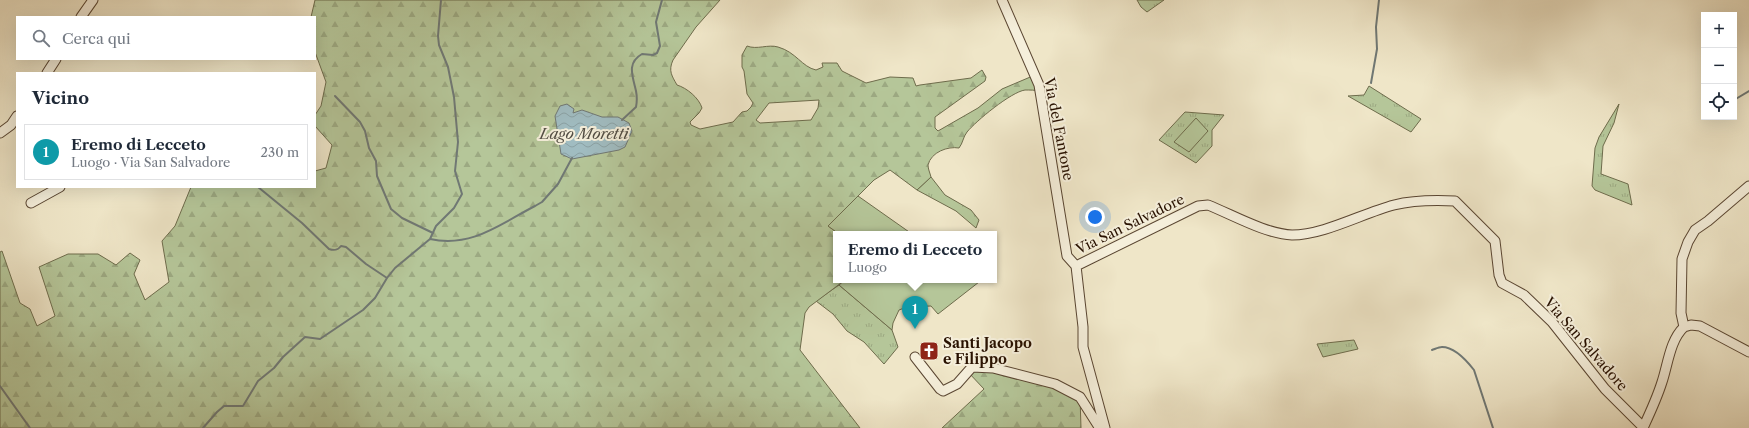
<!DOCTYPE html>
<html lang="it">
<meta charset="utf-8">
<style>
:root{--surface:#fff;--page:#f2f2f3;--text:#1f2937;--muted:#747a83;--line:#e0e1e3;--accent:#8f2418}
body{margin:0;font-family:"Libre Caslon Text",serif;background:var(--page);color:var(--text)}
.controls{position:absolute;right:12px;top:12px;display:grid;overflow:hidden;border-radius:0px;box-shadow:0 4px 16px #0002}
.controls button{width:36px;height:36px;display:grid;place-items:center;padding:0;border:0;border-bottom:1px solid var(--line);background:var(--surface);color:var(--text);font:20px sans-serif}
.you{position:absolute;left:1095px;top:217px;width:14px;height:14px;margin:-10px;border:3px solid #fff;border-radius:50%;background:#1a73e8;box-shadow:0 0 0 6px #1a73e833}
.badge{display:grid;place-items:center;width:26px;height:26px;border-radius:50%;background:var(--accent);color:#fff;font-size:13px;font-weight:700}
.pin{position:absolute;translate:-50% -33px;filter:drop-shadow(0 1px 2px #0008)}
.pin::after{content:'';position:absolute;top:21px;width:14px;height:12px;background:inherit;clip-path:polygon(0 0,100% 0,50% 100%)}
.popup{position:absolute;left:833px;top:231px;width:164px;height:52px;box-sizing:border-box;display:grid;place-content:center;border-radius:0px;background:var(--surface);filter:drop-shadow(0 1px 3px #0005);font-size:13px;white-space:nowrap;color:var(--muted)}
.popup b{font-size:15px;color:var(--text)}
.popup::after{content:'';position:absolute;left:50%;top:100%;margin-left:-8px;border:8px solid transparent;border-top-color:var(--surface)}
.list{margin:0;padding:0;list-style:none}
h2{display:flex;justify-content:space-between;align-items:center;height:52px;margin:0;padding:0 16px;font-size:17px}
h2 small{font-size:13px;font-weight:400;color:var(--muted)}
.list li{display:grid;grid-template-columns:26px 1fr auto;gap:12px;align-items:center;box-sizing:border-box;height:56px;margin:0 8px 8px;padding:0 8px;border:1px solid var(--line);border-radius:0px}
.list b{display:block;font-size:15px;white-space:nowrap}
.list p{margin:0;font-size:13px;white-space:nowrap;color:var(--muted)}
.list em{font-size:13px;font-style:normal;color:var(--muted)}
.icon{flex:none;width:22px;height:22px;fill:none;stroke:currentColor;stroke-width:2;stroke-linecap:round;stroke-linejoin:round}
.map{position:relative;flex:none;width:1749px;height:428px;overflow:hidden}
.search{position:absolute;background:var(--surface);box-shadow:0 4px 16px #0002;left:16px;top:16px;width:300px;height:44px;display:flex;align-items:center;gap:10px;box-sizing:border-box;padding:0 14px;border-radius:0px;color:var(--muted);font-size:15px}
.panel{position:absolute;background:var(--surface);box-shadow:0 4px 16px #0002;left:16px;top:72px;width:300px;height:116px;border-radius:0px}
.map>svg:first-child{display:block}
.grass{fill:url(#grass-tufts);stroke:#6e6c4c}
.forest{fill:url(#forest-firs);stroke:#6e6c4c;fill-rule:evenodd}
.green{fill:#b5c699;stroke:#6e6c4c}
.water{fill:url(#water-waves);stroke:#707874}
.lines{fill:none;stroke-linecap:round;stroke-linejoin:round}
.stream{stroke:#707874;stroke-width:2}
.minor-casing{stroke:#5a4632;stroke-width:11}
.minor{stroke:#f5efdb;stroke-width:9}
.labels{text-anchor:middle;stroke-width:4;stroke-linejoin:round;paint-order:stroke}
.street-label{font-size:14px;fill:#281100;stroke:#f5efdb}
.poi-label{font-size:14px;font-weight:bold;fill:#281100;stroke:#f5efdb;text-anchor:start}
.water-label{font-size:15px;font-style:italic;fill:#524d44;stroke:#f5efdb}
</style>
<div class="map">
<svg width="1749" height="428" viewBox="0 0 1749 428">
<defs>
<pattern id="grass-tufts" width="24" height="20" patternUnits="userSpaceOnUse"><rect width="24" height="20" fill="#b5c699"/><path d="M3 7l-1-3M5 7V3M7 7l1-3M15 17l-1-3M17 17v-4M19 17l1-3" fill="none" stroke="#9ca982"/></pattern>
<pattern id="forest-firs" width="22" height="20" patternUnits="userSpaceOnUse"><rect width="22" height="20" fill="#b5c699"/><path d="M5 1l3.5 6h-7zM16 11l3.5 6h-7z" fill="#9ca982"/></pattern>
<pattern id="water-waves" width="16" height="10" patternUnits="userSpaceOnUse"><rect width="16" height="10" fill="#a0bcc1"/><path d="M0 5q4-4 8 0t8 0" fill="none" stroke="#8aa1a4"/></pattern>
</defs>
<rect width="100%" height="100%" fill="#efe6c8"/>
<filter id="stains"><feTurbulence type="fractalNoise" baseFrequency=".005" numOctaves="4"/><feColorMatrix values="0 0 0 0 .2 0 0 0 0 .09 0 0 0 0 .02 0 0 0 .5 -.17"/></filter>
<radialGradient id="worn" r=".72"><stop offset=".6" stop-color="#630" stop-opacity="0"/><stop offset="1" stop-color="#630" stop-opacity=".3"/></radialGradient>
<path class="grass" d="M1137,0H1164L1147,12L1141,7Z
M1369,86L1421,119L1411,132L1348,96L1364,95Z
M1619,104L1614,123L1603,146L1601,174L1628,184L1632,205L1595,190L1592,186L1595,148L1599,137Z
M1185,112L1224,115L1212,130V146L1196,163L1159,140Z
M931,177L945,195L971,210L979,220L976,228L956,211L917,190Z
M839,285L892,330L898,347L884,364L864,342L847,331L833,314L816,301Z
M1354,340L1358,349L1323,357L1317,344Z"/>
<path class="forest" d="M315,0H720L696,27L673,60C668,71 672,76 677,85C687,88 699,98 702,108L699,113L690,122L691,125L700,129L733,122L742,112L747,111L751,107L753,103L747,94L744,71L742,67V55L747,46C757,50 768,44 778,47C796,52 802,67 816,70L823,67L822,63H837L842,71L866,83L890,77L913,78L916,86L920,85L971,78L982,70L986,77L985,81L935,117V128L938,131L978,108L1002,89L1035,75L1040,91C1035,90 1030,90 1025,90C1011,92 976,121 967,132C963,137 963,143 959,148C948,146 931,152 928,165C928,169 930,173 931,177L917,190L890,170L874,180L828,226L839,234H836V280H845L809,307L805,313L800,350L860,428H0V252L2,251L20,303L30,309L37,326L55,316L39,267L68,254H98L116,265L130,253L140,260L134,274L145,300L169,282L162,241L175,226L191,187H315V171L326,168L332,145L315,126V115L321,106L326,82L315,52V17H311ZM819,100L818,108L811,120L760,123L756,120L769,103Z
M972,367L1029,377L1080,397L1081,428H942L984,389L968,372Z"/>
<path class="green" d="M1196,118L1208,131L1189,152L1174,142Z
M858,196L912,234H839L828,226Z
M845,280H977L979,282L938,314L931,306L907,307L899,310L893,323L892,330L839,285Z"/>
<path class="water" d="M567,104L574,109L573,113L582,110L602,117H618L629,123L632,131L625,147L619,150L572,159L561,154L555,116L560,106Z"/>
<g class="lines">
<path class="stream" d="M1371,83L1377,49L1376,27L1379,0
M335,96L360,122L365,131L369,148L376,161L377,176L391,209L402,218L433,233
M1734,100L1749,91
M622,120L636,107C637,102 637,96 636,91C633,77 626,63 642,54L653,55L657,53L660,46L656,22L662,0
M258,187L302,223L329,249C335,251 338,250 341,246L346,247L366,264L387,278
M430,239C472,248 500,224 535,206L542,202L558,184L572,158
M1432,350C1435,349 1439,347 1442,347C1454,347 1467,361 1474,370L1493,428
M0,386L30,428
M203,428L217,412L224,406H243L258,381L274,368L283,357L305,337L320,339L363,310L375,298L387,278L395,268L430,239L436,226L454,208L462,194L455,171L458,142L454,97L448,67L439,45L438,36L441,0"/>
<g class="minor-casing">
<path id="minor" d="M1002,0L1039,85L1067,256L1076,266L1083,327V347L1105,428
M81,17L93,0
M47,73L56,59
M0,133L11,125L17,116
M31,203L60,187
M1076,266L1198,206L1208,205C1233,215 1266,234 1292,235C1324,235 1363,213 1394,205C1414,200 1435,200 1455,201L1495,241L1499,275L1502,283L1524,295L1552,322L1605,389L1643,427
M1684,327L1681,313L1682,259L1688,242L1695,230L1708,221L1749,186
M1684,327L1691,325L1700,326L1749,352
M915,357L940,389L943,391L957,384L972,367L993,368L1055,384L1080,397L1099,427L1101,428
M1643,428C1650,413 1657,398 1662,382C1668,364 1670,340 1684,327"/>
</g>
<use href="#minor" class="minor"/>
</g>
<defs>
<g id="church-square" transform="scale(1)"><rect x="-9" y="-9" width="18" height="18" rx="4" fill="#8f2418" stroke="#f5efdb"/><path d="M-1.2-6h2.4v3.5h3.3v2.4h-3.3V6h-2.4V-.1h-3.3v-2.4h3.3Z" fill="#fff"/></g>
</defs>
<g fill-rule="evenodd">
<use href="#church-square" x="929" y="351"/>
</g>
<g class="labels">
<g class="street-label">
<text transform="translate(1059 129) rotate(79)" y="5">Via del Fantone</text>
<text transform="translate(1130 224) rotate(-26)" y="5">Via San Salvadore</text>
<text transform="translate(1586 344) rotate(49)" y="5">Via San Salvadore</text>
</g>
<g class="poi-label">
<text x="943" y="348">Santi Jacopo<tspan x="943" dy="16">e Filippo</tspan></text>
</g>
<g class="water-label">
<text x="584" y="139">Lago Moretti</text>
</g>
</g>
<rect width="100%" height="100%" filter="url(#stains)"/>
<rect width="100%" height="100%" fill="url(#worn)"/>
</svg>
<div class="controls">
<button>+</button>
<button>−</button>
<button><svg class="icon" aria-label="locate" viewBox="0 0 24 24"><circle cx="12" cy="12" r="6"/><path d="M12 2v4M12 18v4M2 12h4M18 12h4"/></svg></button>
</div>
<div class="you"></div>
<div class="pin badge" style="left:915px;top:329px;background:#0f9aa8">1</div>
<div class="popup"><b>Eremo di Lecceto</b>Luogo</div>
<div class="search"><svg class="icon" aria-label="search" viewBox="0 0 24 24"><circle cx="10" cy="10" r="6"/><path d="M15 15l6 6"/></svg>Cerca qui</div>
<section class="panel">
<h2>Vicino<small></small></h2>
<ul class="list">
<li><span class="badge" style="background:#0f9aa8">1</span><div><b>Eremo di Lecceto</b><p>Luogo · Via San Salvadore</p></div><em>230 m</em></li>
</ul>
</section>
</div>
